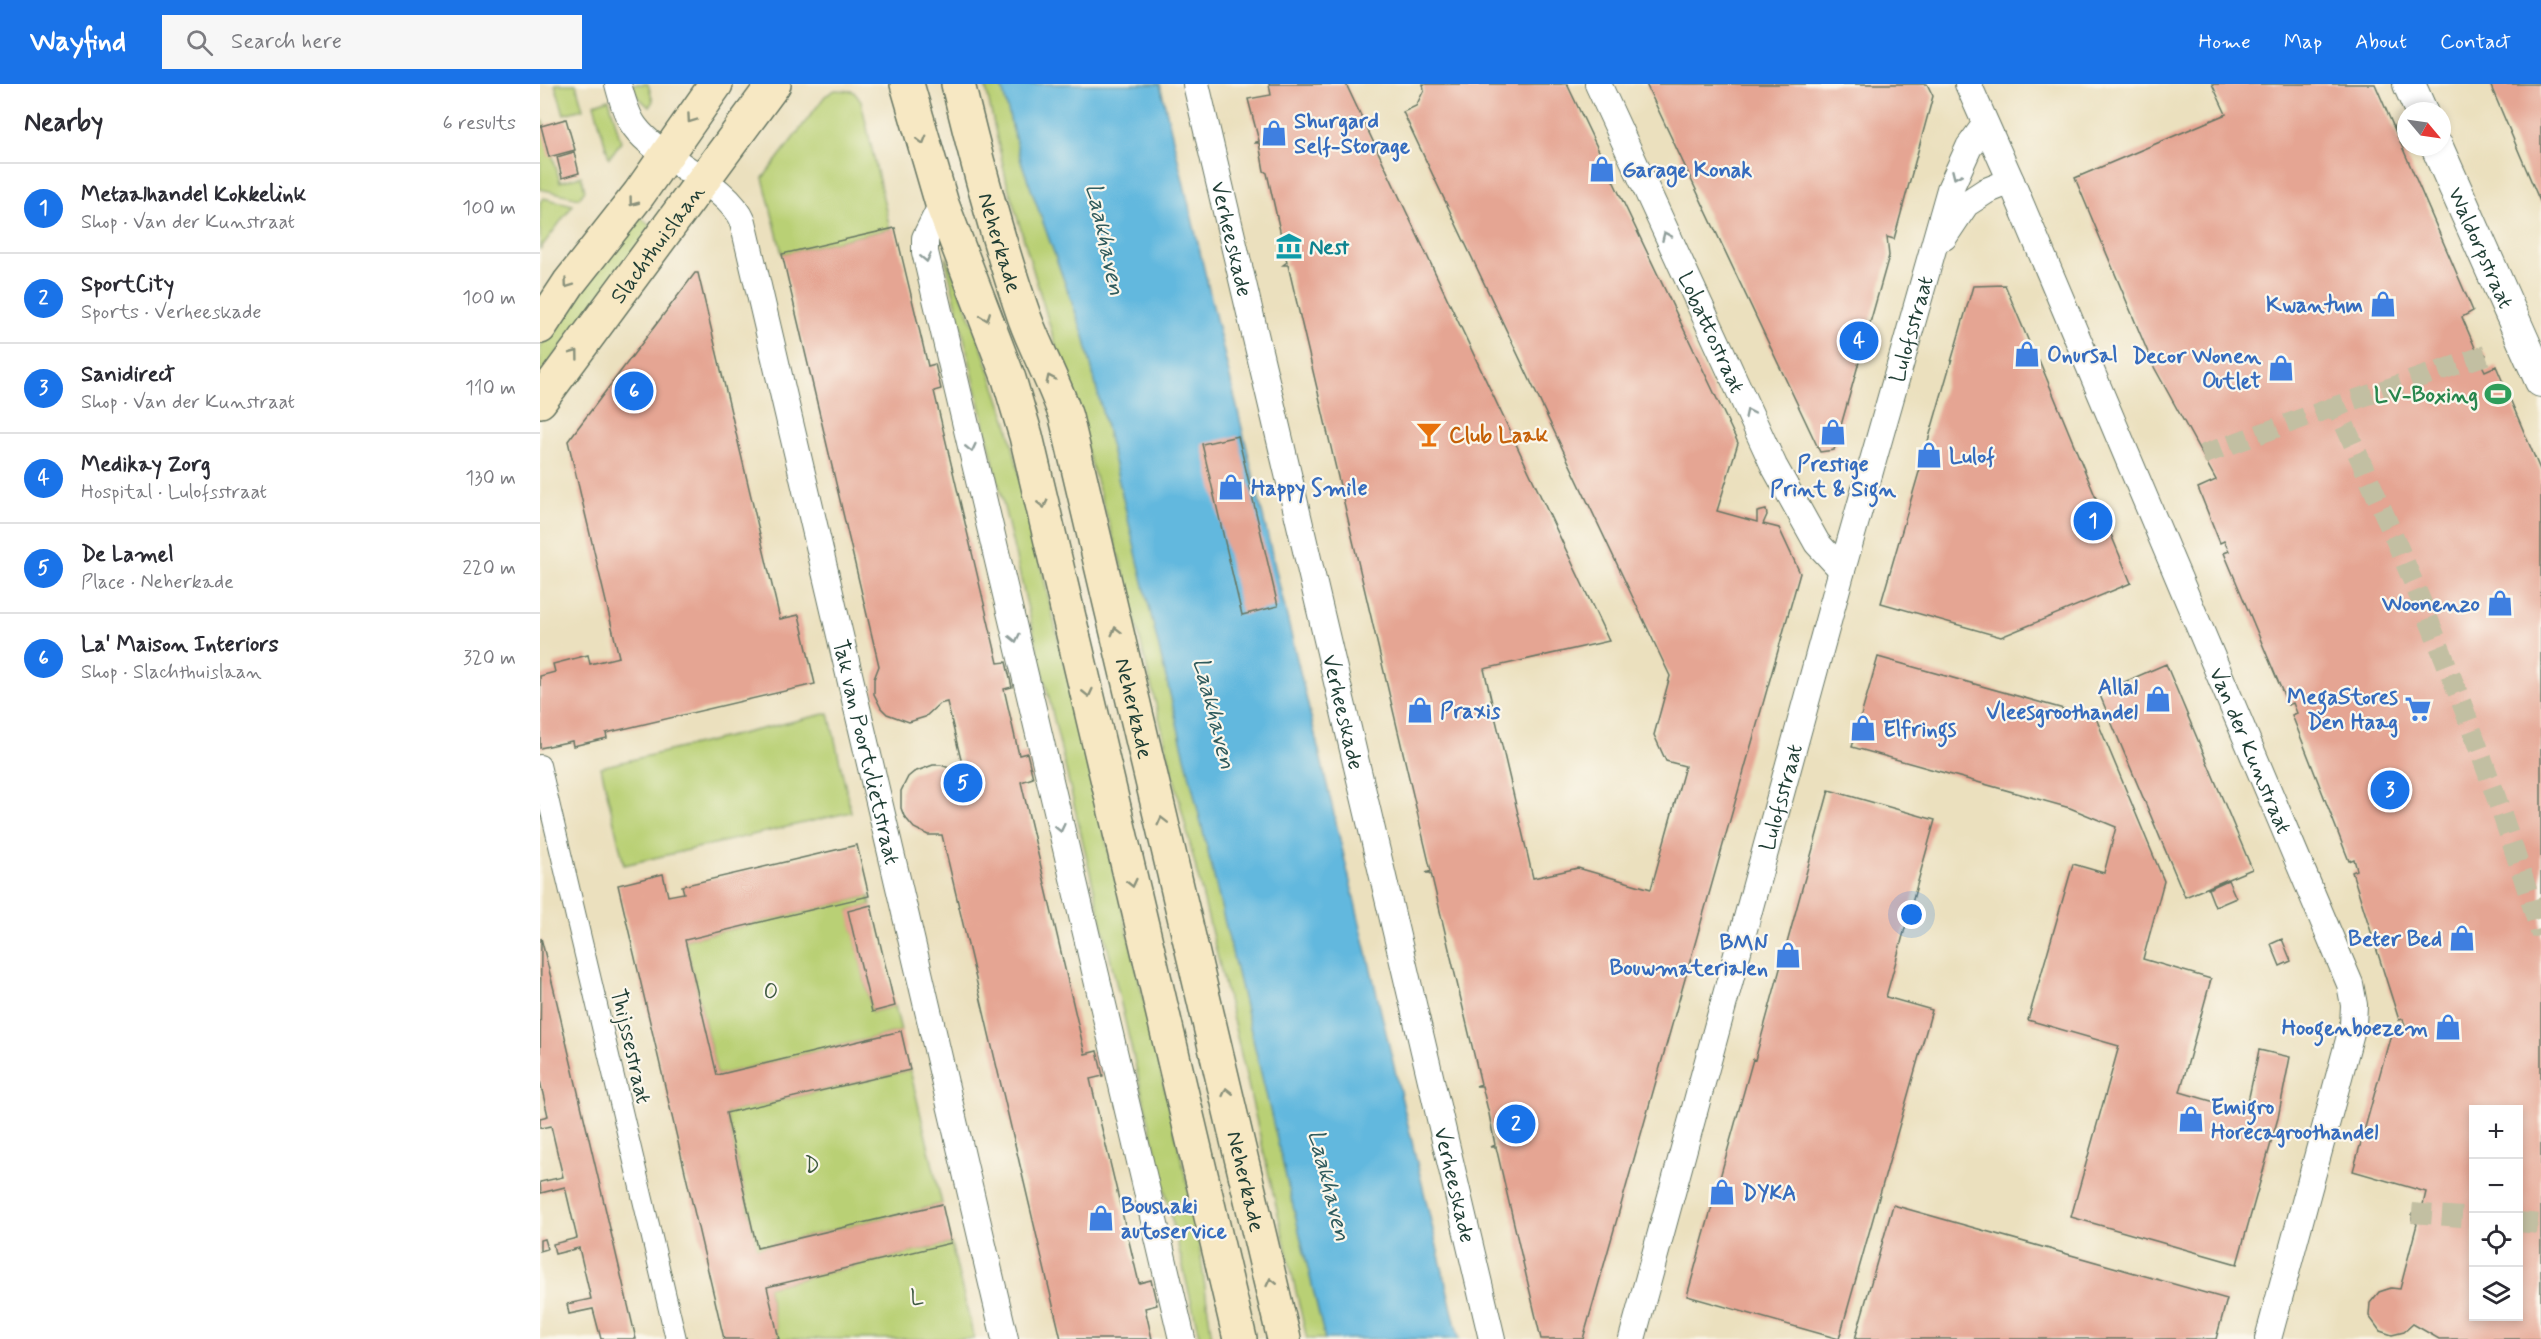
<!DOCTYPE html>
<meta charset="utf-8">
<style>
:root{--surface:#fff;--page:#f7f7f7;--text:#2b2b33;--muted:#7c7c81;--line:#e1e1e2;--accent:#1a73e8}
body{margin:0;font-family:Mynerve,sans-serif;background:var(--page);color:var(--text)}
.controls{position:absolute;right:18px;bottom:18px;display:grid;overflow:hidden;border-radius:0px;box-shadow:0 3px 9px #0003}
.controls button{width:54px;height:54px;display:grid;place-items:center;padding:0;border:0;border-bottom:2px solid var(--line);background:var(--surface);color:var(--text);font:30px sans-serif}
.compass{position:absolute;left:1857px;top:18px;width:54px;height:54px;border-radius:50%;background:var(--surface);box-shadow:0 3px 9px #0003;rotate:119deg}
.you{position:absolute;left:1372px;top:831px;width:21px;height:21px;margin:-15px;border:4px solid #fff;border-radius:50%;background:#1a73e8;box-shadow:0 0 0 9px #1a73e833}
.badge{display:grid;place-items:center;width:39px;height:39px;border-radius:50%;background:var(--accent);color:#fff;font-size:20px;font-weight:700}
.pin{position:absolute;translate:-50% -50%;border:3px solid #fff;box-shadow:0 2px 6px #0006}
.list{margin:0;padding:0;list-style:none}
h2{display:flex;justify-content:space-between;align-items:center;height:78px;margin:0;padding:0 24px;font-size:26px}
h2 small{font-size:20px;font-weight:400;color:var(--muted)}
.list li{display:grid;grid-template-columns:39px 1fr auto;gap:18px;align-items:center;box-sizing:border-box;height:90px;padding:0 24px;border-top:2px solid var(--line)}
.list b{display:block;font-size:22px;white-space:nowrap}
.list p{margin:0;font-size:20px;white-space:nowrap;color:var(--muted)}
.list em{font-size:20px;font-style:normal;color:var(--muted)}
.icon{flex:none;width:33px;height:33px;fill:none;stroke:currentColor;stroke-width:2;stroke-linecap:round;stroke-linejoin:round}
.map{position:relative;flex:none;width:2001px;height:1255px;overflow:hidden}
header{display:flex;align-items:center;gap:36px;box-sizing:border-box;height:84px;padding:0 30px;background:var(--accent);color:#fff}
header strong{font-size:28px}
nav{display:flex;gap:33px;margin-inline-start:auto;font-size:21px}
.search{width:420px;height:54px;background:var(--page);display:flex;align-items:center;gap:15px;box-sizing:border-box;padding:0 21px;border-radius:0px;color:var(--muted);font-size:22px}
main{display:flex}
aside{flex:1;background:var(--surface)}
.map>svg:first-child{display:block}
.green{fill:#b9d075;stroke:#6c8654;stroke-width:1.5}
.water{fill:#62b8de;stroke:#407a89;stroke-width:1.5}
.building{fill:#e5a593;fill-rule:evenodd}
.lines{fill:none;stroke-linecap:round;stroke-linejoin:round}
.pedestrian-tunnel{stroke:#c2bfa2;stroke-width:20;stroke-dasharray:20 10;stroke-linecap:butt}
.pedestrian-casing{stroke:#667664;stroke-width:22}
.minor-casing{stroke:#667664;stroke-width:28}
.tertiary-casing{stroke:#667664;stroke-width:34}
.secondary-casing{stroke:#667664;stroke-width:36}
.pedestrian{stroke:#fff;stroke-width:20}
.minor{stroke:#fff;stroke-width:26}
.tertiary{stroke:#fff;stroke-width:32}
.secondary{stroke:#f7e8c3;stroke-width:33}
.oneway{stroke:#8b927c}
.oneway2{stroke:#8f9e9a}
.labels{text-anchor:middle;stroke-width:4.5;stroke-linejoin:round;paint-order:stroke}
.shop-label{font-size:22px;font-weight:bold;fill:#366cbe;stroke:#fbf7ec;text-anchor:start}
.street-label{font-size:22px;fill:#1f3d34;stroke:#fbf7ec}
.culture-label{font-size:22px;font-weight:bold;fill:#0d838f;stroke:#fbf7ec;text-anchor:start}
.leisure-label{font-size:22px;font-weight:bold;fill:#27864d;stroke:#fbf7ec;text-anchor:end}
.food-label{font-size:22px;font-weight:bold;fill:#c56008;stroke:#fbf7ec;text-anchor:start}
.park-label{font-size:22px;fill:#3e5a41;stroke:#fbf7ec}
.water-label{font-size:24px;font-style:italic;fill:#305c5e;stroke:#fbf7ec}
</style>
<header>
<strong>Wayfind</strong>
<div class="search"><svg class="icon" aria-label="search" viewBox="0 0 24 24"><circle cx="10" cy="10" r="6"/><path d="M15 15l6 6"/></svg>Search here</div>
<nav><a>Home</a><a>Map</a><a>About</a><a>Contact</a></nav>
</header>
<main>
<aside>
<h2>Nearby<small>6 results</small></h2>
<ul class="list">
<li><span class="badge">1</span><div><b>Metaalhandel Kokkelink</b><p>Shop · Van der Kunstraat</p></div><em>100 m</em></li>
<li><span class="badge">2</span><div><b>SportCity</b><p>Sports · Verheeskade</p></div><em>100 m</em></li>
<li><span class="badge">3</span><div><b>Sanidirect</b><p>Shop · Van der Kunstraat</p></div><em>110 m</em></li>
<li><span class="badge">4</span><div><b>Medikay Zorg</b><p>Hospital · Lulofsstraat</p></div><em>130 m</em></li>
<li><span class="badge">5</span><div><b>De Lamel</b><p>Place · Neherkade</p></div><em>220 m</em></li>
<li><span class="badge">6</span><div><b>La' Maison Interiors</b><p>Shop · Slachthuislaan</p></div><em>320 m</em></li>
</ul>
</aside>
<div class="map">
<svg width="2001" height="1255" viewBox="0 0 2001 1255">
<rect width="100%" height="100%" fill="#fbf7ec"/>
<filter id="ink" filterUnits="userSpaceOnUse"><feTurbulence type="fractalNoise" baseFrequency=".0167" numOctaves="2"/><feDisplacementMap in="SourceGraphic" scale="12" xChannelSelector="R" yChannelSelector="G"/><feConvolveMatrix kernelMatrix="1 2 1 2 8 2 1 2 1" color-interpolation-filters="sRGB"/></filter>
<filter id="wash" filterUnits="userSpaceOnUse"><feTurbulence type="fractalNoise" baseFrequency=".008" numOctaves="4" result="noise"/><feDisplacementMap in="SourceGraphic" scale="24" xChannelSelector="R" yChannelSelector="G"/><feGaussianBlur stdDeviation="1.35" result="paint"/><feColorMatrix in="noise" values="0 0 0 0 0 0 0 0 0 0 0 0 0 0 0 0 0 1.4 0 .05"/><feComposite in="paint" operator="in"/></filter>
<g filter="url(#wash)">
<rect width="100%" height="100%" fill="#ebe0be"/>
<path class="green" d="M15,0H36L43,25L24,30Z
M92,0H108L113,17L109,23L97,12Z
M445,0H461L481,77L544,252L785,1255H767L694,940L583,486L467,99Z
M295,6L313,7L321,17L350,145L242,170L223,94L285,12Z
M69,15L81,58L69,74L54,20Z
M0,37H3L20,98L41,92L45,106L39,114L0,105Z
M3,114L33,121L0,165V118Z
M99,133L112,143L0,291V265L2,259Z
M407,174L436,247L467,338L656,1137L672,1255H660L406,177Z
M289,629L311,728L84,781L61,683Z
M329,812L331,821L309,827L332,928L355,922L361,947L177,991L145,856Z
M370,986L402,1120L217,1164L186,1029Z
M411,1159L434,1255H239L227,1203Z"/>
<path class="water" d="M461,0H620L919,1255H785L544,252L481,77Z"/>
<g id="blocks">
<path class="building" d="M729,0H806L1069,557L944,585L993,794L1038,784L1111,805L1145,682L1126,677L1114,651L1130,592L863,28L876,22L884,6L883,0H1027L1198,359L1177,427L1217,438V428L1226,426L1227,431L1223,440L1239,444L1260,489L1043,1255H1001L956,1063H951L955,1061L949,1030L942,1002H936L941,1000L891,789H886L891,787L755,211L748,181H743L747,178L727,89L724,87L719,59H714L719,57L708,15L731,11Z
M1106,0H1387L1393,12L1354,155L1347,153L1349,172L1294,366L1280,368Z
M1672,0H1835L1933,227L1922,233L1936,266H1941L1946,271L1942,281L1945,287L1956,282L2001,388V1255H1899L1873,1240L1864,1248L1852,1251L1840,1247L1829,1232L1830,1219L1839,1208L1851,1204L1860,1205L1877,1140L1872,1136V1129L1882,1125L1886,1108L1813,1087L1851,950L1866,946L1863,935L1859,936L1812,788L1817,786L1814,775L1809,777L1752,631L1757,629L1753,619L1748,621L1684,469L1689,467L1684,457L1680,459L1658,404L1676,396L1614,283L1535,94L1686,30ZM1934,1026H1978V1232H1934Z
M1950,0H2001V120Z
M26,35L35,66L9,73L1,42Z
M34,68L39,89L22,94L17,73Z
M355,144L388,282L395,280L401,305L394,307L458,579L466,578L472,603L464,605L479,671L487,669L493,694L481,698L545,970L557,967L563,992L550,995L599,1199L611,1196L617,1221L605,1224L612,1255H521L402,751H388L374,744L364,732L361,724V707L368,693L374,688L393,681H401L415,686L423,684L407,618L399,620L385,633L369,638L347,630L341,624L334,610V595L339,582L242,170Z
M155,189H158L240,535L259,531L275,600L66,649L67,654L33,662L32,657L0,664V592L15,588L13,580L48,571L50,580L79,573L28,357Z
M1465,201L1497,277L1499,276L1591,499L1461,553L1341,519L1433,202Z
M698,352L738,522L702,531L662,360Z
M1338,573L1556,634L1624,797L1603,875L1671,895L1640,1008L1706,1027L1719,966L1750,973L1738,1034L1697,1180L1531,1133L1579,962L1488,936L1533,780L1564,789L1576,743L1530,724L1312,663Z
M1626,580L1712,785L1645,813L1559,609Z
M1289,706L1395,736L1346,913L1392,926L1299,1255L1147,1212L1213,975L1215,976Z
M317,761L329,812L145,856L177,991L361,947L370,986L186,1029L217,1164L402,1120L411,1159L227,1203L239,1255H184L78,801L123,790L128,812L144,809L142,802Z
M1688,796L1696,814L1675,823L1668,805Z
M331,821L355,922L332,928L308,827Z
M1,854L14,906L96,1255H61L53,1225L29,1230L27,1220L51,1215L39,1164L15,1170L13,1160L37,1154L25,1103L1,1109L0,1098L23,1093L11,1042L0,1044V1034L8,1032L0,997Z
M1742,855L1751,877L1740,882L1731,860Z
M1353,1121L1687,1215L1676,1255H1315Z
M4,1155L7,1165L0,1167V1156Z"/>
</g>
</g>
<g filter="url(#ink)">
<use href="#blocks" fill-opacity="0" stroke="#667664" stroke-width="1.5"/>
<g class="lines">
<path class="pedestrian-tunnel" d="M1946,271L1796,322C1875,495 1946,668 2001,851
M1662,371L1796,322
M1872,1129L1934,1134
M1978,1138L2001,1140"/>
<g class="pedestrian-casing">
<path id="pedestrian" d="M0,681L136,1255"/>
</g>
<g class="minor-casing">
<g id="minor">
<path id="s1" d="M78,0C82,14 86,31 95,43C120,77 188,100 203,138L465,1255"/>
<path id="s2" d="M656,0L952,1255"/>
<path id="s3" d="M1058,0L1234,382L1277,459L1302,486"/>
<path id="s4" d="M1428,0L1471,97L1810,900L1814,921L1813,941L1728,1255"/>
<path d="M402,120L385,154V168L642,1255"/>
<path d="M1404,153L1426,120L1446,107L1471,97"/>
<path id="s5" d="M1092,1255L1302,486L1410,105L1429,63L1445,41"/>
</g>
</g>
<g class="tertiary-casing">
<g id="tertiary">
<path d="M1869,0L1881,27"/>
<path id="s6" d="M1897,63L2001,297"/>
</g>
</g>
<g class="secondary-casing">
<g id="secondary">
<path d="M367,0L402,120L469,295L486,352L700,1255"/>
<path id="s7" d="M418,0C437,79 458,158 485,235C497,268 515,299 526,333L744,1255"/>
<path d="M0,243L29,199L99,110L176,0"/>
<path id="s8" d="M0,317L234,0"/>
</g>
</g>
<use href="#pedestrian" class="pedestrian"/>
<use href="#minor" class="minor"/>
<use href="#tertiary" class="tertiary"/>
<use href="#secondary" class="secondary"/>
</g>
<defs><path id="oneway-chevron" d="M-2-3.5L2.5 0L-2 3.5" fill="none" stroke-width="1.6" stroke-linecap="round" stroke-linejoin="round" transform="scale(1.5)"/></defs>
<g class="oneway">
<use href="#oneway-chevron" transform="translate(151 35) rotate(125)"/>
<use href="#oneway-chevron" transform="translate(382 56) rotate(74)"/>
<use href="#oneway-chevron" transform="translate(93 118) rotate(127)"/>
<use href="#oneway-chevron" transform="translate(28 200) rotate(126)"/>
<use href="#oneway-chevron" transform="translate(446 233) rotate(69)"/>
<use href="#oneway-chevron" transform="translate(35 270) rotate(-53)"/>
<use href="#oneway-chevron" transform="translate(510 295) rotate(-115)"/>
<use href="#oneway-chevron" transform="translate(503 420) rotate(77)"/>
<use href="#oneway-chevron" transform="translate(576 547) rotate(-104)"/>
<use href="#oneway-chevron" transform="translate(548 609) rotate(77)"/>
<use href="#oneway-chevron" transform="translate(622 737) rotate(-104)"/>
<use href="#oneway-chevron" transform="translate(592 799) rotate(77)"/>
<use href="#oneway-chevron" transform="translate(687 1008) rotate(-103)"/>
<use href="#oneway-chevron" transform="translate(731 1198) rotate(-103)"/>
</g>
<g class="oneway2">
<use href="#oneway-chevron" transform="translate(1416 91) rotate(114)"/>
<use href="#oneway-chevron" transform="translate(1126 152) rotate(-114)"/>
<use href="#oneway-chevron" transform="translate(386 174) rotate(78)"/>
<use href="#oneway-chevron" transform="translate(1209 329) rotate(-115)"/>
<use href="#oneway-chevron" transform="translate(431 364) rotate(77)"/>
<use href="#oneway-chevron" transform="translate(475 554) rotate(77)"/>
<use href="#oneway-chevron" transform="translate(520 744) rotate(77)"/>
</g>
</g>
<defs>
<g id="shop-bare" transform="scale(2.07)"><path d="M-5-2.5h2.3a2.7 3.5 0 0 1 5.4 0H5L5.5 6h-11ZM-1.5-2.5h3a1.5 2.3 0 0 0-3 0Z" fill="#3f7fe0" stroke="#fbf7ec" stroke-width="2.5" paint-order="stroke"/></g>
<g id="museum-bare" transform="scale(2.07)"><path d="M0-6L6-3V-2H-6V-3ZM-5-1h2V3h-2ZM-1-1h2V3h-2ZM3-1h2V3H3ZM-6 4H6V6H-6Z" fill="#0f9aa8" stroke="#fbf7ec" stroke-width="2.5" paint-order="stroke"/></g>
<g id="stadium-bare" transform="scale(2.07)"><path d="M0-5a6.5 5 0 1 0 0 10a6.5 5 0 1 0 0-10ZM-3.5-1.8h7v3.6h-7Z" fill="#2e9e5b" stroke="#fbf7ec" stroke-width="2.5" paint-order="stroke"/></g>
<g id="bar-bare" transform="scale(2.07)"><path d="M-6-5H6L.8 .8V4.5H3.5V6h-7V4.5H-.8V.8Z" fill="#e8710a" stroke="#fbf7ec" stroke-width="2.5" paint-order="stroke"/></g>
<g id="supermarket-bare" transform="scale(2.07)"><path d="M-6-5.5h2.5l.6 2H6L4.5 2H-2.5L-4.4-4H-6ZM-1.5 3.2a1.3 1.3 0 1 0 .1 0ZM3 3.2a1.3 1.3 0 1 0 .1 0Z" fill="#3f7fe0" stroke="#fbf7ec" stroke-width="2.5" paint-order="stroke"/></g>
</defs>
<g fill-rule="evenodd">
<use href="#shop-bare" x="734" y="49"/>
<use href="#shop-bare" x="1062" y="85"/>
<use href="#museum-bare" x="749" y="162"/>
<use href="#shop-bare" x="1843" y="220"/>
<use href="#shop-bare" x="1487" y="270"/>
<use href="#shop-bare" x="1741" y="284"/>
<use href="#stadium-bare" x="1958" y="310"/>
<use href="#shop-bare" x="1293" y="348"/>
<use href="#bar-bare" x="889" y="350"/>
<use href="#shop-bare" x="1389" y="371"/>
<use href="#shop-bare" x="691" y="403"/>
<use href="#shop-bare" x="1960" y="519"/>
<use href="#shop-bare" x="1618" y="615"/>
<use href="#supermarket-bare" x="1878" y="625"/>
<use href="#shop-bare" x="880" y="626"/>
<use href="#shop-bare" x="1323" y="644"/>
<use href="#shop-bare" x="1922" y="854"/>
<use href="#shop-bare" x="1248" y="871"/>
<use href="#shop-bare" x="1908" y="943"/>
<use href="#shop-bare" x="1651" y="1035"/>
<use href="#shop-bare" x="1182" y="1108"/>
<use href="#shop-bare" x="561" y="1134"/>
</g>
<g class="labels">
<g class="shop-label">
<text x="754" y="44">Shurgard<tspan x="754" dy="25">Self-Storage</tspan></text>
<text x="1082" y="93">Garage Konak</text>
<text x="1823" y="228" text-anchor="end">Kwantum</text>
<text x="1507" y="278">Onursal</text>
<text x="1721" y="279" text-anchor="end">Decor Wonen<tspan x="1721" dy="25">Outlet</tspan></text>
<text x="1409" y="379">Lulof</text>
<text x="1293" y="387" text-anchor="middle">Prestige<tspan x="1293" dy="25">Print &amp; Sign</tspan></text>
<text x="711" y="411">Happy Smile</text>
<text x="1940" y="527" text-anchor="end">Woonenzo</text>
<text x="1598" y="610" text-anchor="end">Allal<tspan x="1598" dy="25">Vleesgroothandel</tspan></text>
<text x="1858" y="620" text-anchor="end">MegaStores<tspan x="1858" dy="25">Den Haag</tspan></text>
<text x="900" y="634">Praxis</text>
<text x="1343" y="652">Elfrings</text>
<text x="1902" y="862" text-anchor="end">Beter Bed</text>
<text x="1228" y="866" text-anchor="end">BMN<tspan x="1228" dy="25">Bouwmaterialen</tspan></text>
<text x="1888" y="951" text-anchor="end">Hoogenboezem</text>
<text x="1671" y="1030">Emigro<tspan x="1671" dy="25">Horecagroothandel</tspan></text>
<text x="1202" y="1116">DYKA</text>
<text x="581" y="1129">Boushaki<tspan x="581" dy="25">autoservice</tspan></text>
</g>
<g class="street-label">
<text dy="8" stroke="none"><textPath href="#s2" startOffset="159">Verheeskade</textPath></text>
<text dy="8" stroke="none"><textPath href="#s7" startOffset="164">Neherkade</textPath></text>
<text dy="8" stroke="none"><textPath href="#s8" startOffset="196">Slachthuislaan</textPath></text>
<text dy="8" stroke="none"><textPath href="#s6" startOffset="110">Waldorpstraat</textPath></text>
<text dy="8" stroke="none"><textPath href="#s5" startOffset="1048">Lulofsstraat</textPath></text>
<text dy="8" stroke="none"><textPath href="#s3" startOffset="273">Lobattostraat</textPath></text>
<text dy="8" stroke="none"><textPath href="#s7" startOffset="650">Neherkade</textPath></text>
<text dy="8" stroke="none"><textPath href="#s2" startOffset="645">Verheeskade</textPath></text>
<text dy="8" stroke="none"><textPath href="#s4" startOffset="724">Van der Kunstraat</textPath></text>
<text dy="8" stroke="none"><textPath href="#s1" startOffset="736">Tak van Poortvlietstraat</textPath></text>
<text dy="8" stroke="none"><textPath href="#s5" startOffset="562">Lulofsstraat</textPath></text>
<text transform="translate(92 962) rotate(77)" y="8">Thijssestraat</text>
<text dy="8" stroke="none"><textPath href="#s7" startOffset="1136">Neherkade</textPath></text>
<text dy="8" stroke="none"><textPath href="#s2" startOffset="1131">Verheeskade</textPath></text>
</g>
<g class="culture-label">
<text x="769" y="170">Nest</text>
</g>
<g class="leisure-label">
<text x="1938" y="318">LV-Boxing</text>
</g>
<g class="food-label">
<text x="909" y="358">Club Laak</text>
</g>
<g class="park-label">
<text x="231" y="915">O</text>
<text x="272" y="1088">D</text>
<text x="377" y="1220">L</text>
</g>
<g class="water-label">
<text transform="translate(566 155) rotate(78)" y="8">Laakhaven</text>
<text transform="translate(675 629) rotate(76)" y="8">Laakhaven</text>
<text transform="translate(790 1101) rotate(76)" y="8">Laakhaven</text>
</g>
</g>
</svg>
<div class="controls">
<button>+</button>
<button>−</button>
<button><svg class="icon" aria-label="locate" viewBox="0 0 24 24"><circle cx="12" cy="12" r="6"/><path d="M12 2v4M12 18v4M2 12h4M18 12h4"/></svg></button>
<button><svg class="icon" aria-label="layers" viewBox="0 0 24 24"><path d="M12 4l9 5-9 5-9-5zM3 14l9 5 9-5"/></svg></button>
</div>
<svg class="compass" viewBox="-18 -18 36 36"><path d="M0-13l5 13h-10z" fill="#e53935"/><path d="M0 13l5-13h-10z" fill="#7c7c81"/></svg>
<div class="you"></div>
<div class="pin badge" style="left:1553px;top:437px">1</div>
<div class="pin badge" style="left:976px;top:1040px">2</div>
<div class="pin badge" style="left:1850px;top:706px">3</div>
<div class="pin badge" style="left:1319px;top:257px">4</div>
<div class="pin badge" style="left:423px;top:699px">5</div>
<div class="pin badge" style="left:94px;top:307px">6</div>
</div>
</main>
